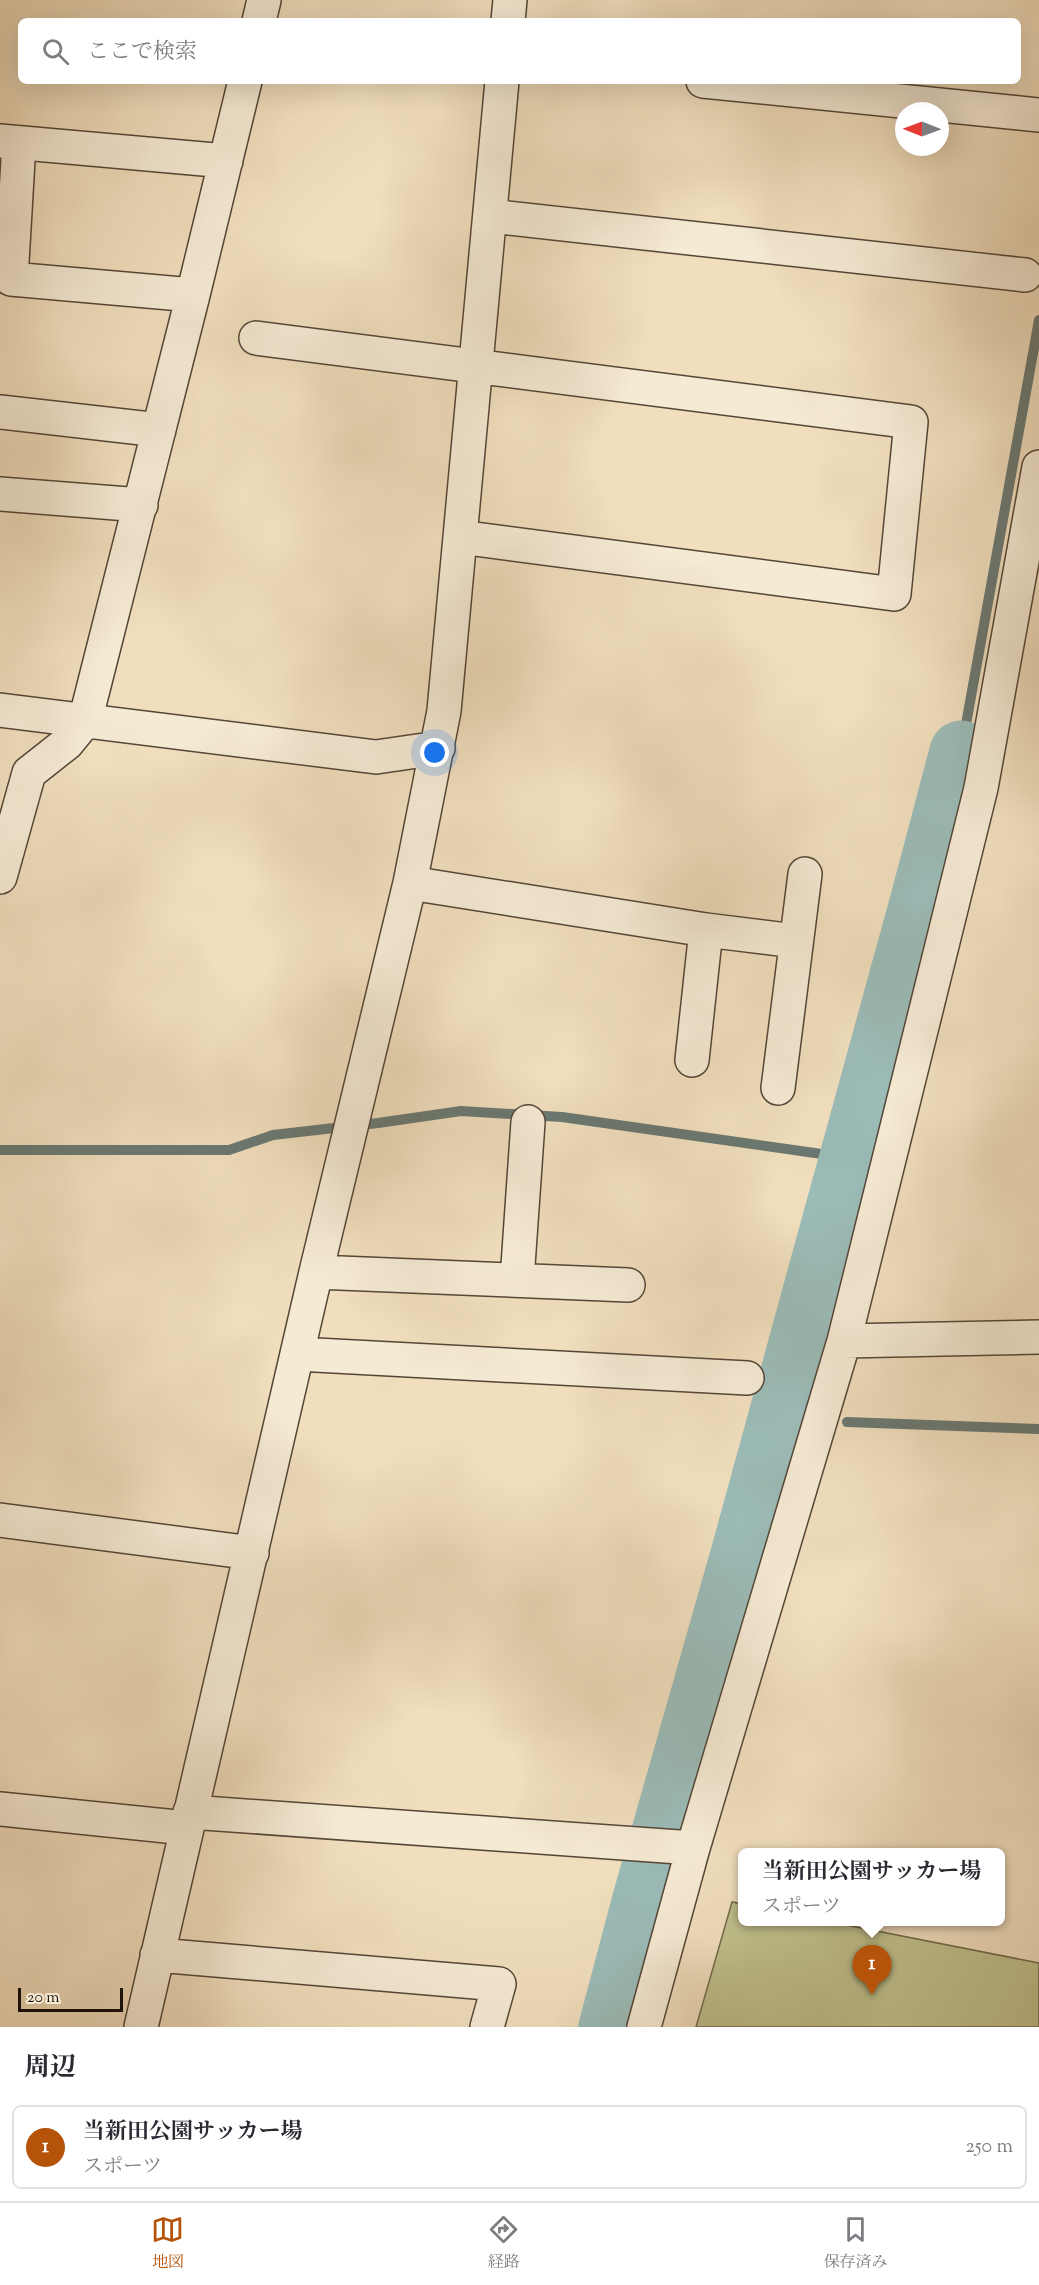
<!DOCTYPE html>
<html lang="ja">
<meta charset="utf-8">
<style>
:root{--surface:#fff;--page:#f2f2f3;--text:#2b2b33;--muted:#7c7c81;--line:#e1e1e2;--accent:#b45309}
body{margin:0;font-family:"Sorts Mill Goudy","Noto Serif JP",serif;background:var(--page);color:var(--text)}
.compass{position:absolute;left:895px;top:102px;width:54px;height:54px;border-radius:50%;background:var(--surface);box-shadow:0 6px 24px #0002;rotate:271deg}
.scale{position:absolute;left:18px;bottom:15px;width:105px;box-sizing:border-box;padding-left:6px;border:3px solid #20140a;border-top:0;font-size:16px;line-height:21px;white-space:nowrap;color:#20140a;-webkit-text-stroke:4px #f5ead4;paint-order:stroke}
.you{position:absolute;left:435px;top:753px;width:21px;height:21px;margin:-15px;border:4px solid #fff;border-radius:50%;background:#1a73e8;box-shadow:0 0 0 9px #1a73e833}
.badge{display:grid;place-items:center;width:39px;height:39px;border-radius:50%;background:var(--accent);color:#fff;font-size:20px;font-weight:700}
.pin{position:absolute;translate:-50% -50px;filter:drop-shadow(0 2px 3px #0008)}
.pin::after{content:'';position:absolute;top:32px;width:21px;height:18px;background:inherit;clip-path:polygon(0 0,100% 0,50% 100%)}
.popup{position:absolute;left:738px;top:1848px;width:267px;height:78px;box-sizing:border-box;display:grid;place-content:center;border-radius:9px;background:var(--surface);filter:drop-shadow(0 2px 4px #0005);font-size:20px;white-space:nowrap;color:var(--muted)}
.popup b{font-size:22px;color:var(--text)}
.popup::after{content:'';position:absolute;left:50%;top:100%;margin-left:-12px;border:12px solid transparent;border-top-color:var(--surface)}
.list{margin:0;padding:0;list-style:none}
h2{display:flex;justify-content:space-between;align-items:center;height:78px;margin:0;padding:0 24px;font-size:26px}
h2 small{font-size:20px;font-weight:400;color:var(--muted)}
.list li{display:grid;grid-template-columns:39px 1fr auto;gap:18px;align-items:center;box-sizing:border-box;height:84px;margin:0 12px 12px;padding:0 12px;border:2px solid var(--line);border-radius:9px}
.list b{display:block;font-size:22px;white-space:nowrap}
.list p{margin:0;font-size:20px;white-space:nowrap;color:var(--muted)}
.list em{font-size:20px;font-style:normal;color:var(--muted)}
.icon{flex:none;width:33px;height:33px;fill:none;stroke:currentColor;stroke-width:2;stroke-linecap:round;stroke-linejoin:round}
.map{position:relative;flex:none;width:1039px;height:2027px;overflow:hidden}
.search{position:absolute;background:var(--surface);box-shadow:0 6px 24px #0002;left:18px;right:18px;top:18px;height:66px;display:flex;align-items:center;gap:15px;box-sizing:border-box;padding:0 21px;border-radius:9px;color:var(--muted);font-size:22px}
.sheet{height:174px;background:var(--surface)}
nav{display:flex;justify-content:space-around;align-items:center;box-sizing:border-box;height:84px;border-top:2px solid var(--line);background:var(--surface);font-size:16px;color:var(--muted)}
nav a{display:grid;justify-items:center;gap:3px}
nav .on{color:var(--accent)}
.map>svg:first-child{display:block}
.green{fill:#bfc08d;stroke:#706a4c;stroke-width:1.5}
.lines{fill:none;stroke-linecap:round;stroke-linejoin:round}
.stream{stroke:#6a7872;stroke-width:10}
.river{stroke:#9bbbb7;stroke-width:63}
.minor-casing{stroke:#544637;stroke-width:36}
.minor{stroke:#f5ead4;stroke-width:33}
</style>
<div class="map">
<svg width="1039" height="2027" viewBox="0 0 1039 2027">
<rect width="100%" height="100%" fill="#f0debd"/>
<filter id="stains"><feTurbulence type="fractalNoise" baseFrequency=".00333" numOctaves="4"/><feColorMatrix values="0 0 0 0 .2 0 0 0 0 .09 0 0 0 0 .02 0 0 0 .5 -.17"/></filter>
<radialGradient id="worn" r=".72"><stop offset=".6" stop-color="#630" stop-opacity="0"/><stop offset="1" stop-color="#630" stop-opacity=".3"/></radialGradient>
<path class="green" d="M732,1902L743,1904V1922H831L1039,1963V2027H696Z"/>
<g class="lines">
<path class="stream" d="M961,752L1039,320
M0,1150H229L273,1135L378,1123L461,1111L562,1117L850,1158
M779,1419L803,1420
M847,1422L1039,1429"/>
<path class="river" d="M610,2027L644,1899L743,1551L921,903L961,752"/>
<g class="minor-casing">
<path id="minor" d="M259,21L264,0
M508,21L510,0
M703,81L1039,115
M0,141L226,161
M19,143L11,279L193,295
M490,216L1025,275
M256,338L911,422L894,594L460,537
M0,412L159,430
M0,494L141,505
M0,710L376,757L438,748
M0,877L29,773L67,743L85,721L193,295L245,81
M410,883L706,930L795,941
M692,1060L706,930
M778,1088L805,874
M316,1272L628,1285
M517,1280L528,1122
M844,1341L1039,1337
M297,1354L747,1378
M0,1520L252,1553
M0,1809L186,1828
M190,1812L693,1848
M157,1955L499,1984L487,2027
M141,2027L316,1272L410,883L444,711L502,81
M644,2027L693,1848L844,1341L981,788L1039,467"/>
</g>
<use href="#minor" class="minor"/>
</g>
<rect width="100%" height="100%" filter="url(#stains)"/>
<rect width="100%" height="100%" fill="url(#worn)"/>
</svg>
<svg class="compass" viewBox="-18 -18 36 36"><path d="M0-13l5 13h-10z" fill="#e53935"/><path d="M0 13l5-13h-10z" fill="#7c7c81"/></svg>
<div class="scale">20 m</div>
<div class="you"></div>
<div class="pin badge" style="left:872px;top:1995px">1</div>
<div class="popup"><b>当新田公園サッカー場</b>スポーツ</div>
<div class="search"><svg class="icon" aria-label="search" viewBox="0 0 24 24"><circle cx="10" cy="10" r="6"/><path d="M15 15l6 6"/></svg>ここで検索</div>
</div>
<section class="sheet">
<h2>周辺<small></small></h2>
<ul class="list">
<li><span class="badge">1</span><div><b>当新田公園サッカー場</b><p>スポーツ</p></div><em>250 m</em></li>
</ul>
</section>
<nav>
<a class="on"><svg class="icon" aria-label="map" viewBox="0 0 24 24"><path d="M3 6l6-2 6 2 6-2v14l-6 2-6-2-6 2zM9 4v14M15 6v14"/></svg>地図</a>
<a><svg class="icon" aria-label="directions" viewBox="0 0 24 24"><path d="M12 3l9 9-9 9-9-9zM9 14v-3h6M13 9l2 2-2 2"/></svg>経路</a>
<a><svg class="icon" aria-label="saved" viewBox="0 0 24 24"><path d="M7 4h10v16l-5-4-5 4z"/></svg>保存済み</a>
</nav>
